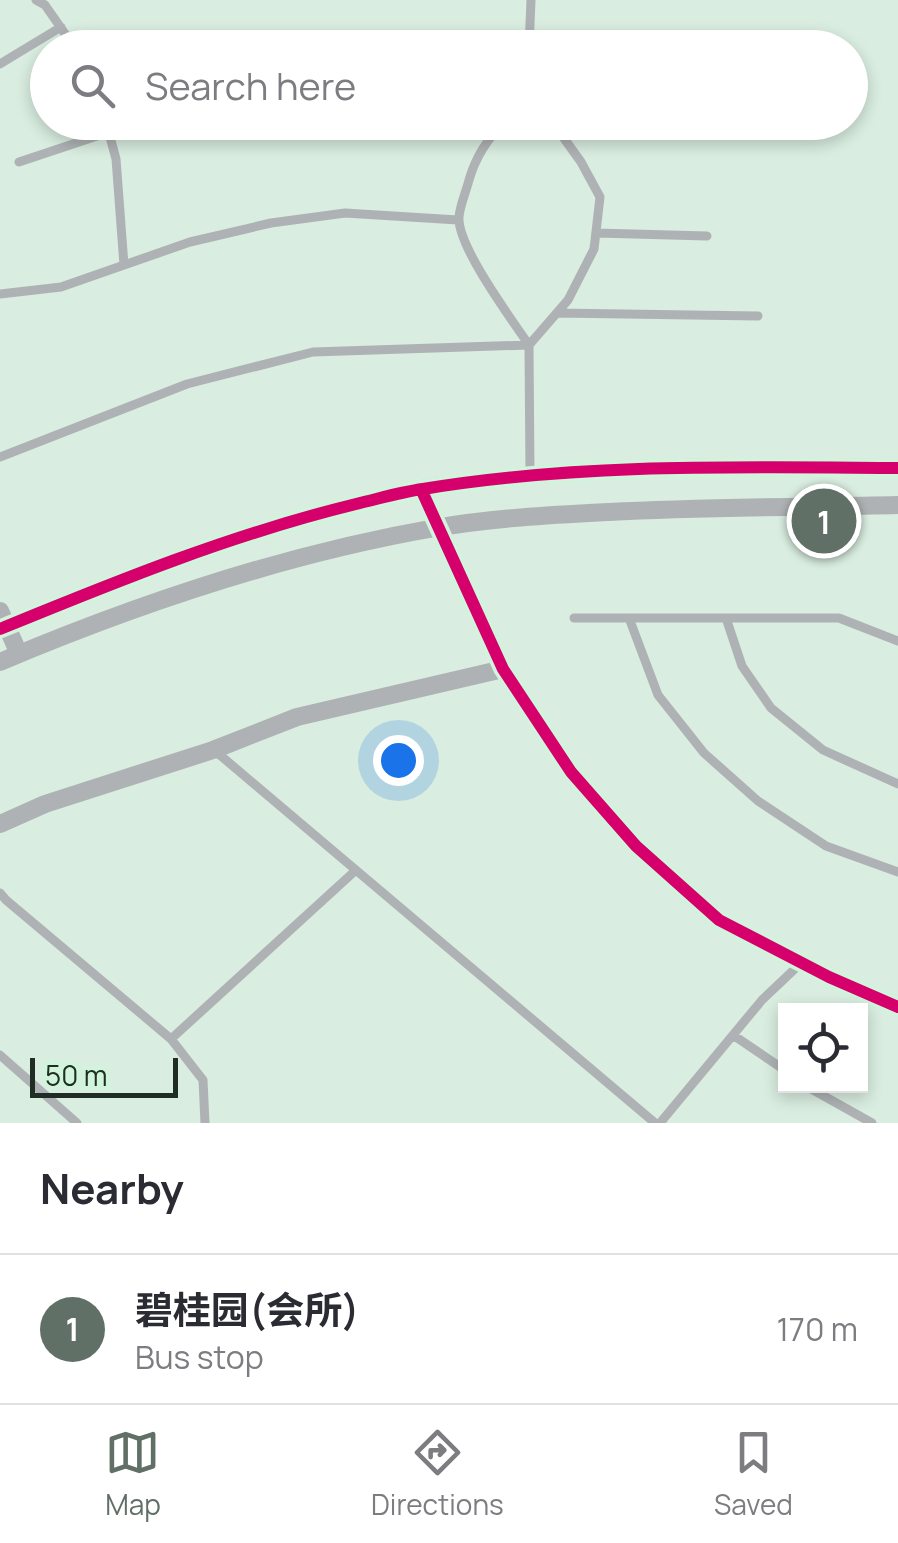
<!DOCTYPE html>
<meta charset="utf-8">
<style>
:root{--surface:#fff;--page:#f7f7f7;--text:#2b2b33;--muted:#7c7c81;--line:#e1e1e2;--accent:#617066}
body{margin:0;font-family:Manrope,"Noto Sans SC",sans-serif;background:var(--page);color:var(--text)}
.controls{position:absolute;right:30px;bottom:30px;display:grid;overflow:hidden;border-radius:0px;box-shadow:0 5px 15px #0003}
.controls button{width:90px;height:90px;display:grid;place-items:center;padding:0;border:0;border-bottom:2px solid var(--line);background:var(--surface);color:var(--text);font:50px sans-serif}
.scale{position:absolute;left:30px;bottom:25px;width:148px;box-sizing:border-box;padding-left:10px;border:5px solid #202d25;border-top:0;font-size:28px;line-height:35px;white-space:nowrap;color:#202d25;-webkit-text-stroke:8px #d1f5dc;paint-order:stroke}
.you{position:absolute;left:398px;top:760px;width:35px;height:35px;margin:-25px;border:8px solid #fff;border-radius:50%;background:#1a73e8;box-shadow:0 0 0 15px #1a73e833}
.badge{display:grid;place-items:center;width:65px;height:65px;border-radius:50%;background:var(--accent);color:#fff;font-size:32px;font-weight:700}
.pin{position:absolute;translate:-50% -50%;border:5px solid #fff;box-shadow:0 2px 10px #0006}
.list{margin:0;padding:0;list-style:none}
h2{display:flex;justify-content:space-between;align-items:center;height:130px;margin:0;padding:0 40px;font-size:42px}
h2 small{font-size:32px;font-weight:400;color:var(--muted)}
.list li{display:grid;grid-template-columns:65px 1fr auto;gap:30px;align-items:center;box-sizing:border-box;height:150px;padding:0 40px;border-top:2px solid var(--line)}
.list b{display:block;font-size:38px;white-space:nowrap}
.list p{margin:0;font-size:32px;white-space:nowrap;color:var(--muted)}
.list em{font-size:32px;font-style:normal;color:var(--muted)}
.icon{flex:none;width:55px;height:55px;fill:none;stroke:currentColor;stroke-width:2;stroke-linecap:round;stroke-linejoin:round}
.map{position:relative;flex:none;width:898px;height:1123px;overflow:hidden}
.search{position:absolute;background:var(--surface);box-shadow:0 5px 15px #0003;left:30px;right:30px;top:30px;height:110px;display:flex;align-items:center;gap:25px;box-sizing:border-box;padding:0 35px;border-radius:55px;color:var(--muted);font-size:38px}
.sheet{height:280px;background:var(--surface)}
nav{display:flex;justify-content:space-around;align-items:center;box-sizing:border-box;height:140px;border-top:2px solid var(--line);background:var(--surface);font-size:28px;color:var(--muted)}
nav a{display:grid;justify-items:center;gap:5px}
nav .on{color:var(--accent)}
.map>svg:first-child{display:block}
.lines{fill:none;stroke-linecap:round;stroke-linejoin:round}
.lane{stroke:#afb2b4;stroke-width:9}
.street{stroke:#afb2b4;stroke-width:18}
.cycleway-casing{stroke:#d1f5dc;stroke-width:19}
.cycleway{stroke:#d6006c;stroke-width:12}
</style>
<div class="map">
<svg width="898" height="1123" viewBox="0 0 898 1123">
<rect width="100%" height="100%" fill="#d9ede0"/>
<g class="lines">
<path class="lane" d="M36,0L45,5L75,48
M529,48L531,0
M0,64L61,27
M106,122L116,159L124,265
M506,122C488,136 475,159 469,180C466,192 460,205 459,217C457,246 512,320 529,345L568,300L594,249L600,197L581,162L558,130L547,122
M19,162L109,132L174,122
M596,233L707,236
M0,294L61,287L190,242L271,223L345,213L458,220
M557,313L758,316
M0,457L187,384L313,352L529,345L530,476
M574,618H839L898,641
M629,618L658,695L704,753L758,801L826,846L898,872
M726,618L742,666L771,708L823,750L898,784
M214,750L655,1123
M0,893L6,900L171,1039L203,1080L205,1123
M733,1035L786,1071
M171,1039L356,870
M0,1055L77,1123
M806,1086L872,1123
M660,1123L762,1000L800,964"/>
<path class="street" d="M421,489L503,669L571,772L636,846L719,920L829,977L898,1007
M0,611L19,654
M0,629C117,581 233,534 356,504C378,499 400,492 423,489C580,463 739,467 898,468
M0,662C140,603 285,554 435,528C492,518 551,515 609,512C705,507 802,507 898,505
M0,824L45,804L213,750L297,717L503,669"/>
<g class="cycleway-casing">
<path id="cycleway" d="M421,489L503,669L571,772L636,846L719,920L829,977L898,1007
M0,629C117,581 233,534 356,504C378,499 400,492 423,489C580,463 739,467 898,468"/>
</g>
<use href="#cycleway" class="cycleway"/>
</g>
</svg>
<div class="controls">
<button><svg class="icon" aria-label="locate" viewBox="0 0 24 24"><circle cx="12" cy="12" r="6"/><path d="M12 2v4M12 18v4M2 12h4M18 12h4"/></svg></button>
</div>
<div class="scale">50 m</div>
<div class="you"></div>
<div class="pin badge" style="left:824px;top:521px">1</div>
<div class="search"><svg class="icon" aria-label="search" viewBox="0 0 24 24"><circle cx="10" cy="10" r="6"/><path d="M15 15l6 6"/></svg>Search here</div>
</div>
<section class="sheet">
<h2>Nearby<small></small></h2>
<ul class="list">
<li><span class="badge">1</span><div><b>碧桂园(会所)</b><p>Bus stop</p></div><em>170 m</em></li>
</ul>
</section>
<nav>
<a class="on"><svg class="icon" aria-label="map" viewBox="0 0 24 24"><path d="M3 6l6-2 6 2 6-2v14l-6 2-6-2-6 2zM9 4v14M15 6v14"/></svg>Map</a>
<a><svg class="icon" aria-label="directions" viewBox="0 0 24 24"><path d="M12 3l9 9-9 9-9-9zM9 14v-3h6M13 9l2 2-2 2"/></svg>Directions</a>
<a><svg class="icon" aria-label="saved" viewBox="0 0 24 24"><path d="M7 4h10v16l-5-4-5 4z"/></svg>Saved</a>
</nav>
